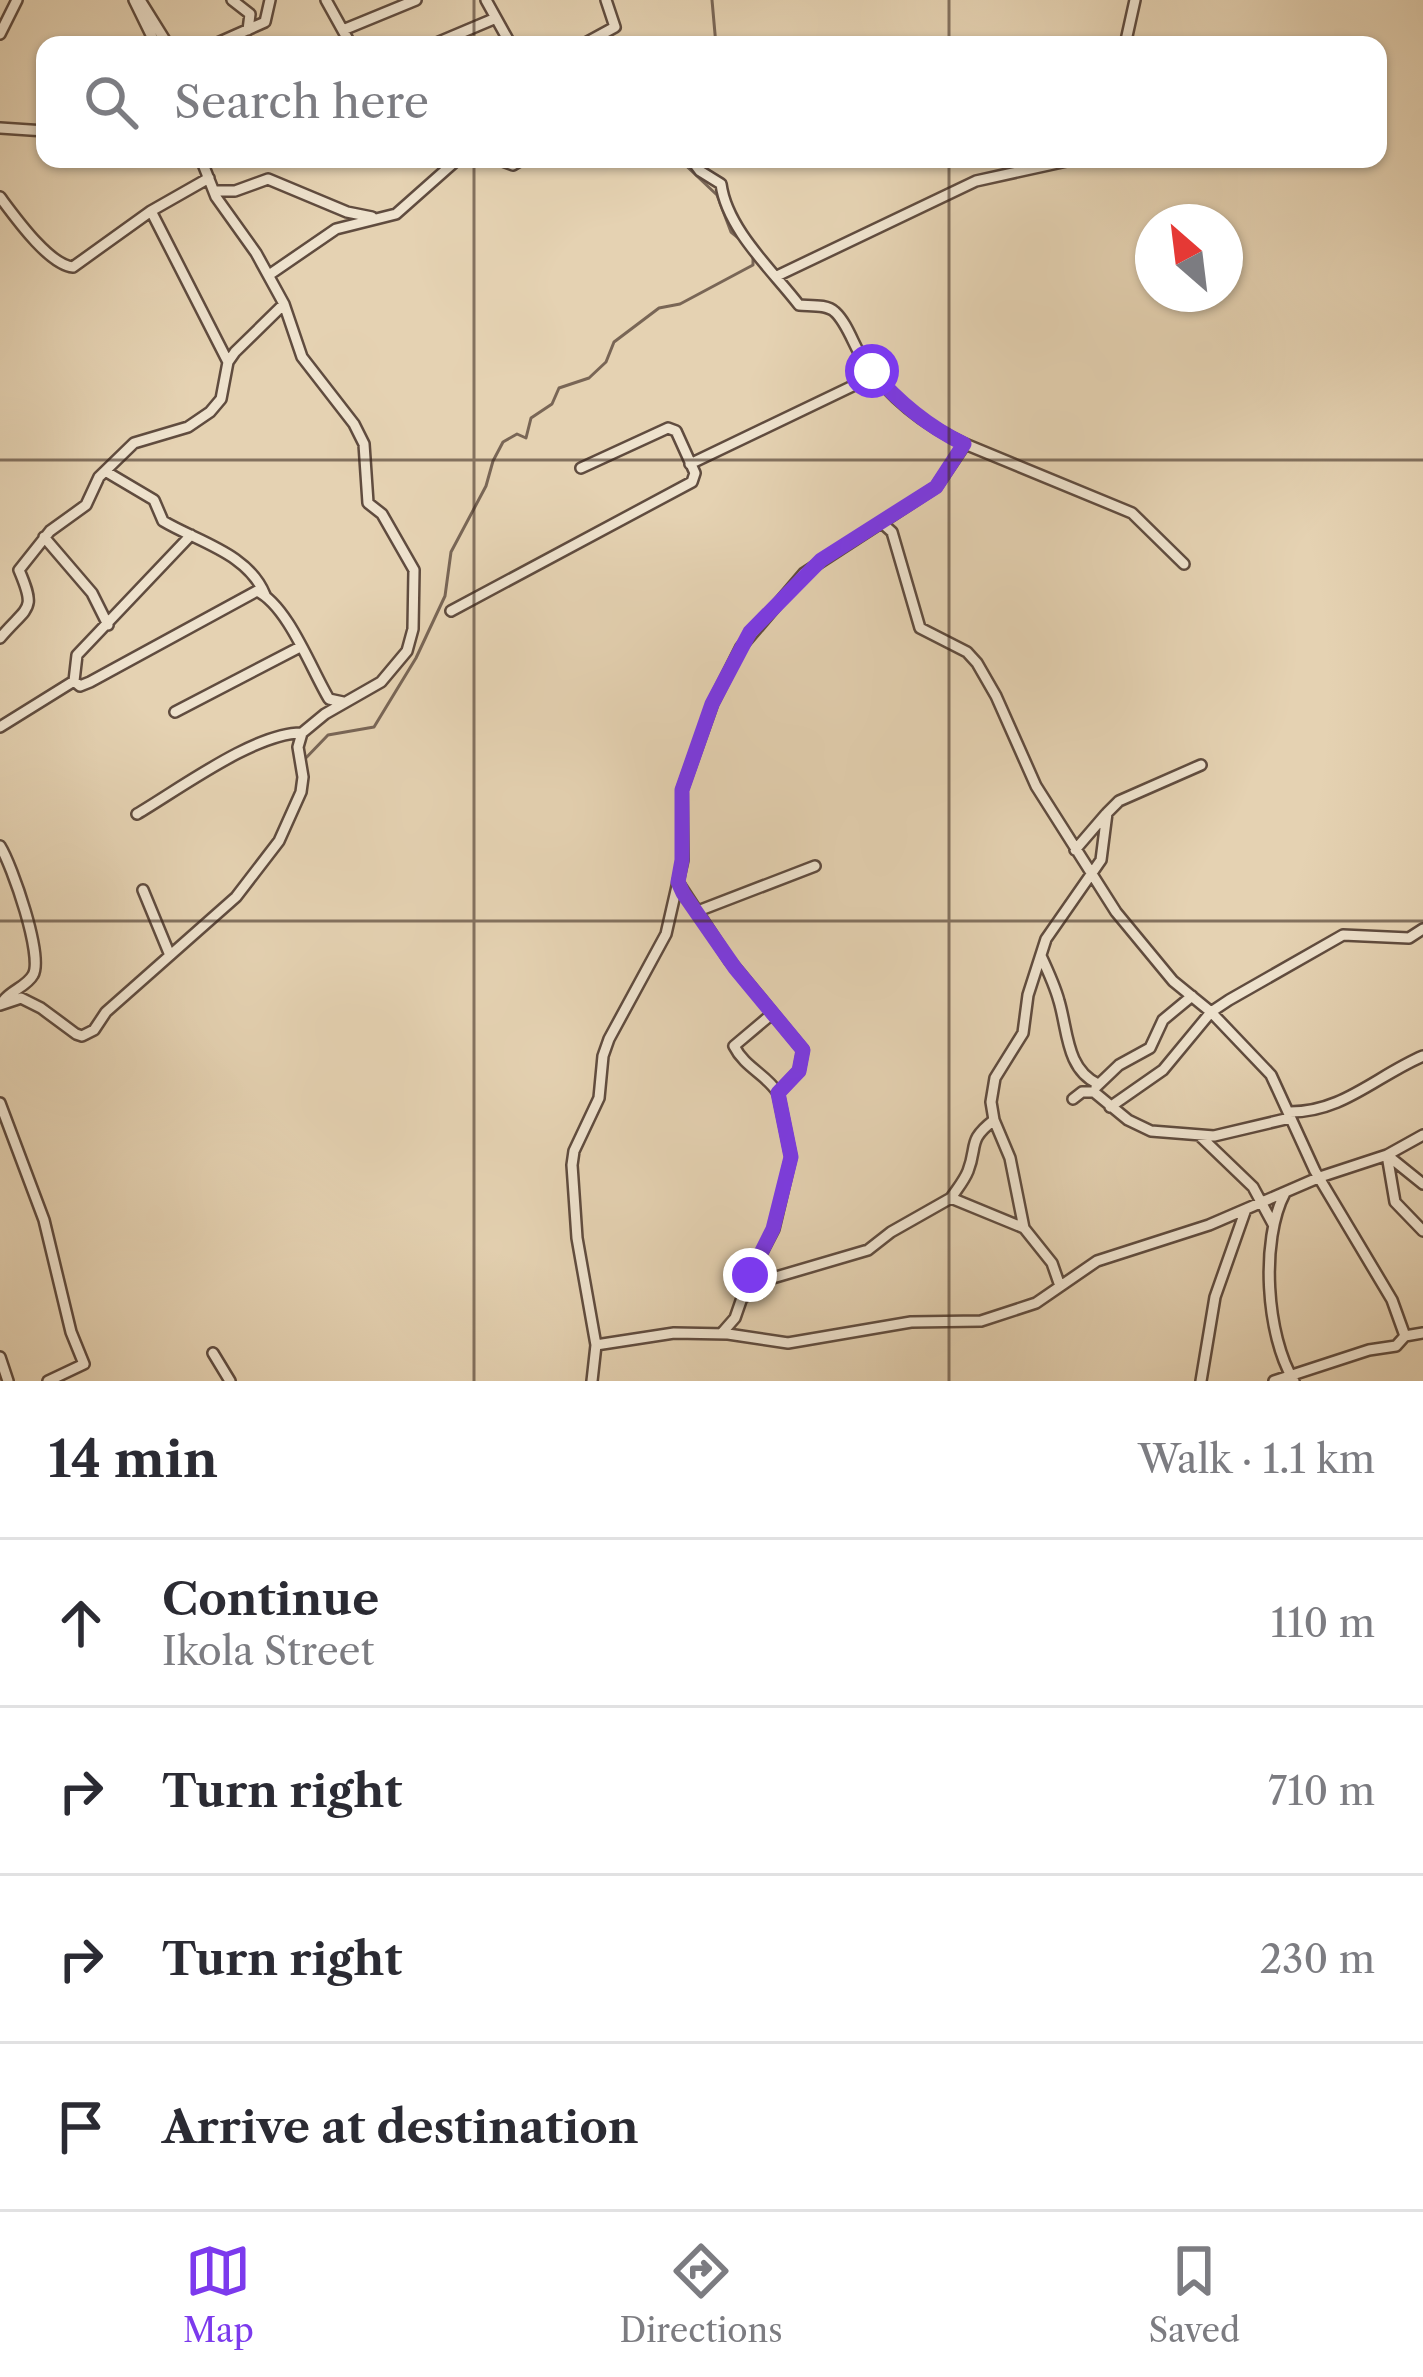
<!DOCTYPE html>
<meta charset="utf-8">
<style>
:root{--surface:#fff;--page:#f2f2f3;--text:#2b2b33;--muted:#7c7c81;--line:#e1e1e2;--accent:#7c3aed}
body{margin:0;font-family:"Libre Caslon Text",serif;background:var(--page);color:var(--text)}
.compass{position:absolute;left:1135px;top:204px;width:108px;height:108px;border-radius:50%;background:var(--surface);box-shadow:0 3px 9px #0004;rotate:332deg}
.stop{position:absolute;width:36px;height:36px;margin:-27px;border:9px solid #7c3aed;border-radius:50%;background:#fff}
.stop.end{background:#7c3aed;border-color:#fff;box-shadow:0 3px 12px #0008}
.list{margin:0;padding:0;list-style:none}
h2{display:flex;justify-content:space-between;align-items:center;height:156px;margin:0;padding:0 48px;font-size:51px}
h2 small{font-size:39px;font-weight:400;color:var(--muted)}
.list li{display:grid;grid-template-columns:78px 1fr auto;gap:36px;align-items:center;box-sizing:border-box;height:168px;padding:0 48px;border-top:3px solid var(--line)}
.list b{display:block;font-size:45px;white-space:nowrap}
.list p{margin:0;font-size:39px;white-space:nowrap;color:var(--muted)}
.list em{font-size:39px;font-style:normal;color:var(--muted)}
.icon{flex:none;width:66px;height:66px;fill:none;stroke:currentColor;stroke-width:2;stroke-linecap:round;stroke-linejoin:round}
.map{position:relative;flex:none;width:1423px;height:1381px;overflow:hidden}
.search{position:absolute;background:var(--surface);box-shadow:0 3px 9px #0004;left:36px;right:36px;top:36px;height:132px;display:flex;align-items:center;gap:30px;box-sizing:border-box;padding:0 42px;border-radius:24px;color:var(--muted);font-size:45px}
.sheet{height:828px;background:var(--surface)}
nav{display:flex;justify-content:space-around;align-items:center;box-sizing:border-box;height:168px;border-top:3px solid var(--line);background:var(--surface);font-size:33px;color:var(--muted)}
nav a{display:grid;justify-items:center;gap:6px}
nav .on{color:var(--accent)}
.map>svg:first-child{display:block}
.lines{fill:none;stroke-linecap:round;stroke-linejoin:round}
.stream{stroke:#796656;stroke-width:3}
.minor-casing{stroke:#604c3f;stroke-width:14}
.minor{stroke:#eee2cd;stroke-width:9}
.route{stroke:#7c3aed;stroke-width:15}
.grid{fill:none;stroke:#332019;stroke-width:3;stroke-opacity:0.55}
</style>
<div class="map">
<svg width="1423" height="1381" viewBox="0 0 1423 1381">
<rect width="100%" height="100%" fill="#e5d2b2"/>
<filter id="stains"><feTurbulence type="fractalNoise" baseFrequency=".00167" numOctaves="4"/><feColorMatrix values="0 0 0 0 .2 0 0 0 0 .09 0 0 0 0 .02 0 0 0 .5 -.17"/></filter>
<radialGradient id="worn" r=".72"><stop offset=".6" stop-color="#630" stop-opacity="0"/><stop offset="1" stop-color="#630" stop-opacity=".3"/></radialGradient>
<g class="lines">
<path class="stream" d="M712,0L716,45
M679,159L717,195L731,232L742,241
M302,762L328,735L374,727L416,658L445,596L451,552L486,486L493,461L503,442L517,434L526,438L531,418L552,404L559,388L589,378L606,362L614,342L659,308L680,304L753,265V258"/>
<g class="minor-casing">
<path id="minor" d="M134,0L156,45
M140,0L168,45
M232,0L250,14L248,30
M326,0L351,45
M486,0L511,45
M343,30L416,0
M0,34L17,0
M213,45L265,22L270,0
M432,45L496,18
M582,45L615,27L606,0
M1125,45L1135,0
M0,128L45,131
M497,159L513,165L523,159
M619,159H625
M691,159L700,171L721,184C727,229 772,270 799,305C810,306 827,304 835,312C848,324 854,347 864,361C890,398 924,425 965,444L1132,513L1184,564
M214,191H235L268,179L347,212L372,217
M0,197C15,217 49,265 73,267L151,211L209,178
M151,211L228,362
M269,275L336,229L396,214L458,159
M777,276L976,181L1076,159
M690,464L861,382L872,371
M105,471L154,500L163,521C198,542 248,553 265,595
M882,523L892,532L920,628L967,652L977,663L996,696L1036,786L1116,912L1173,981L1211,1012L1271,1075L1315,1171L1392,1300L1405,1336
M44,537L92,593L108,625
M451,611L692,482L695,473L676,431L668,428L581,468
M0,638C28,605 37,612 19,570L50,531L86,505L99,477L134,443L188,427L210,412L221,399L228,362L235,352L284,304
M74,681L77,655L191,535
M175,712L300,647
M0,727L74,681L80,686L90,682L257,591C288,606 311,669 329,699L343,702
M137,814C178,790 256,732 302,733
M0,846C12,865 44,957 33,975C27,986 12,990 4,1000
M1075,850L1106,814
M678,882L729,960L803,1050L799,1071L778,1093L791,1157L774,1229L750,1275L735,1318L721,1334
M143,890L169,953
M698,911L815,866
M1041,956C1048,971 1055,986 1059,1001C1068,1031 1066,1069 1098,1084
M0,1005L21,998L41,1008L76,1034L82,1036L94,1030L106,1012L236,897L279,841L301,792L303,777L298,747L302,733L325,714L381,682L407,651L413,629L414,570L382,514L368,503L364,444L354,424L302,357L284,304L256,253L216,197L201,159
M772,1014L734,1046C745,1068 766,1074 778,1093
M1096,1087L1119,1065L1150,1048L1163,1020L1192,996
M1073,1099L1082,1092H1094L1128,1120L1151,1131L1214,1136L1290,1118
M0,1103L44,1220L71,1332L84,1364L48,1381
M1110,1107L1163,1070L1211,1012L1229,1000L1343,935L1409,938L1423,929
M1288,1112C1342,1113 1376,1076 1423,1056
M1201,1137L1253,1187L1273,1224
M1387,1155L1395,1202L1423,1231
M1387,1155L1423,1184
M1285,1193C1260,1240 1266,1336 1294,1381
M951,1198C957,1189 964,1181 968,1171C978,1145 967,1141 994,1120
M1060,1286L1052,1263L1024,1228L1010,1158L994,1120L991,1102L995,1078L1023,1033L1028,995L1046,939L1101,860L1107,813L1119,801L1201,765
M744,1297L759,1282L868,1250L891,1232L951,1198L1024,1228
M596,1345L674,1333L728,1334L788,1343L911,1322L981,1321L1036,1303L1097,1261L1209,1225L1320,1177L1387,1155L1423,1135
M213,1353L230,1381
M0,1357L8,1381
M592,1381L596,1345L577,1238L572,1165L574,1151L599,1098L603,1056L609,1039L666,934L683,860L682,790L713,703L741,647L804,573L936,487L965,444
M1201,1381L1215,1297L1246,1209
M1274,1381L1369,1350L1396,1346L1405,1336L1423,1333"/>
</g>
<use href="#minor" class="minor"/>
</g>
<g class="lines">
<path class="route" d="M750,1275L773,1229L791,1157L778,1093L799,1071L803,1050L735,968L683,893L678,882L682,860V790L712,704L750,632L821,560L936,487L964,444C927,426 899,403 872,371"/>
</g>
<path class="grid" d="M474,0V45M949,0V45M474,159V1381M949,159V1381M0,460H1423M0,921H1423"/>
<rect width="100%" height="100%" filter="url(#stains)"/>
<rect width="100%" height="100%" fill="url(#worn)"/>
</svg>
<svg class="compass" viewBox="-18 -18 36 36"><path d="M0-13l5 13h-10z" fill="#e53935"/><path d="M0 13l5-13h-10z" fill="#7c7c81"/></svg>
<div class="stop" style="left:872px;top:371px"></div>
<div class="stop end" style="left:750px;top:1275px"></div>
<div class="search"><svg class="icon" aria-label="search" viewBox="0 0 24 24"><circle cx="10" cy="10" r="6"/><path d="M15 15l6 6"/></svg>Search here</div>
</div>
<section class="sheet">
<h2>14 min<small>Walk · 1.1 km</small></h2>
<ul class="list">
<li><svg class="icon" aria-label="ahead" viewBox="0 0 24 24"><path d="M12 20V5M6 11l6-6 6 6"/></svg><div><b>Continue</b><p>Ikola Street</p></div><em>110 m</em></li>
<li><svg class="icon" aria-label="right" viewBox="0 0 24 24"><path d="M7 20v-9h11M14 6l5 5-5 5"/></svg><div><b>Turn right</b></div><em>710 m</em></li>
<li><svg class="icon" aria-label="right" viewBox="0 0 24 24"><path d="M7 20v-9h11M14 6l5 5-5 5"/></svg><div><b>Turn right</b></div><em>230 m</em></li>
<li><svg class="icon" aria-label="arrive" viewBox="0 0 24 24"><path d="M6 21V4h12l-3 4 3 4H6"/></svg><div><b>Arrive at destination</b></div></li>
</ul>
</section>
<nav>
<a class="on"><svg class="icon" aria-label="map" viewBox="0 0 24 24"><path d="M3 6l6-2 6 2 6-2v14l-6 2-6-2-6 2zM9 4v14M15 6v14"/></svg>Map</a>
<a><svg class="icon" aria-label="directions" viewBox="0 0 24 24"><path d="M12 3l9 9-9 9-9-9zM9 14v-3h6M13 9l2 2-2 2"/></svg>Directions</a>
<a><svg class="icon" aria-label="saved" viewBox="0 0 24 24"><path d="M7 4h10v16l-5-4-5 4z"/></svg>Saved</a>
</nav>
